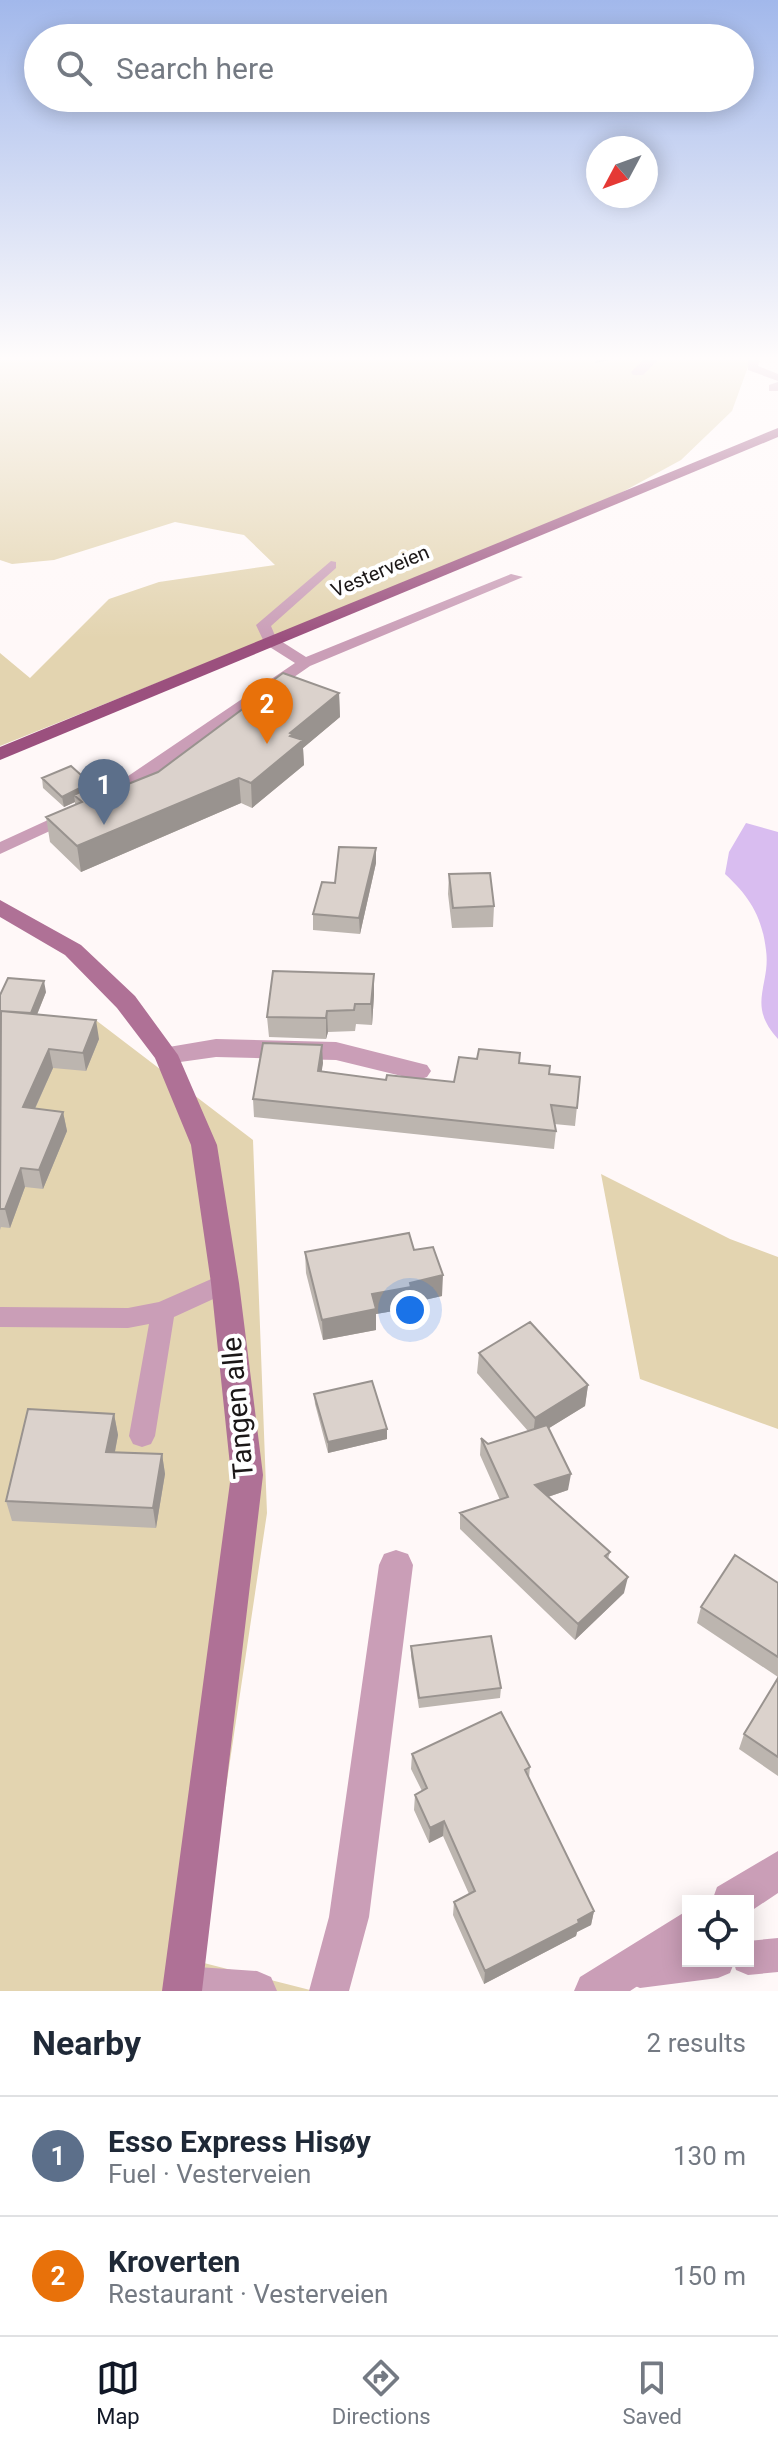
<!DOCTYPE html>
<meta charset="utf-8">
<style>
:root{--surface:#fff;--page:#f6f6f7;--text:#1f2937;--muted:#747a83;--line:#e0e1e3;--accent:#111827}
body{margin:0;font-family:Roboto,sans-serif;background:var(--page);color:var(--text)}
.controls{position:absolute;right:24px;bottom:24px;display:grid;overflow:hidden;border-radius:0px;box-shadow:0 4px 20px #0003}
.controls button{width:72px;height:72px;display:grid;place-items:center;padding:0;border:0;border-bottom:2px solid var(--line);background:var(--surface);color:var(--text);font:40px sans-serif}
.compass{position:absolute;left:586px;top:136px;width:72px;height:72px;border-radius:50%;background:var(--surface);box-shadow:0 4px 20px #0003;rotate:229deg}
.you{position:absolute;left:410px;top:1310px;width:28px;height:28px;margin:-20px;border:6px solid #fff;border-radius:50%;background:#1a73e8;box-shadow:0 0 0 12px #1a73e833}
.badge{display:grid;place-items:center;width:52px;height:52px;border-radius:50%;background:var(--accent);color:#fff;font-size:26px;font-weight:700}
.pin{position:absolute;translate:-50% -66px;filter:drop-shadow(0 2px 4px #0008)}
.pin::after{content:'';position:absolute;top:42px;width:28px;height:24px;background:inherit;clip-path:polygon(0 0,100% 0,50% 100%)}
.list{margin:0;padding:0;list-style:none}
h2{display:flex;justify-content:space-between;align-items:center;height:104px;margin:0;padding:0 32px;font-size:34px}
h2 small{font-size:26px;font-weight:400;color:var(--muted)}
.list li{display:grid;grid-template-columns:52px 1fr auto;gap:24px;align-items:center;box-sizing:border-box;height:120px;padding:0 32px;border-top:2px solid var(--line)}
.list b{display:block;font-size:30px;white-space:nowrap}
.list p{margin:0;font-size:26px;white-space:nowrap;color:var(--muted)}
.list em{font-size:26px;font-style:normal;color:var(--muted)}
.icon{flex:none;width:44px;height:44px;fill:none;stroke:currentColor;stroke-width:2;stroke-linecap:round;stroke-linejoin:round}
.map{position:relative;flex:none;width:778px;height:1991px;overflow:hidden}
.search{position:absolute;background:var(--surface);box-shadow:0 4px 20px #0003;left:24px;right:24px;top:24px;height:88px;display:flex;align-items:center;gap:20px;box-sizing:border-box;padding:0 28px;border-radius:44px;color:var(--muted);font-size:30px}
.sheet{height:344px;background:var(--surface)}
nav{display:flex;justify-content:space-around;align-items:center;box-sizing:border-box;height:112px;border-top:2px solid var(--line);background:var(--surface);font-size:22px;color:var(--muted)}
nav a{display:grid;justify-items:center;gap:4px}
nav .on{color:var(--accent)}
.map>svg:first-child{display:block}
.green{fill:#e3d4b0}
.water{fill:#d9bdf0}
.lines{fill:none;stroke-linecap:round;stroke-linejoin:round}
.service{fill:#ca9eb7;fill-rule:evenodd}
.minor{fill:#ca9eb7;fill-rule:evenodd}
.secondary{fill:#af7196;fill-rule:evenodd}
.primary{fill:#9b507e;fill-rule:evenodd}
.wall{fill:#bcb5af}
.shaded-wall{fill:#99938f}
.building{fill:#dbd2cc;stroke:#99938f;stroke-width:2}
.labels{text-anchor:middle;stroke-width:8;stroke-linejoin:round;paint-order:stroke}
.far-street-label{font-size:20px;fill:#1b1717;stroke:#fff}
.near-street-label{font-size:28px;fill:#1b1717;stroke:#fff}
</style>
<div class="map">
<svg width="778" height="1991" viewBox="0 0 778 1991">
<rect width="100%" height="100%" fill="#fff8f8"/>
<path class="green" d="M0,360H748L749,364L732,411L681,460L595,507L0,746V653L30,678L109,599L159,582L275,565L244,535L175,522L54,560L12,564L0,560Z
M0,1019L97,1021L253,1140L267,1513L200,1962L314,1991H0Z
M601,1174L730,1239L778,1257V1429L640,1379Z"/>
<path class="water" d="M746,823L778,832V1039C746,1004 771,986 766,950C762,916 749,896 725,874L729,852Z"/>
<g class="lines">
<path class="service" d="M748,360H760L758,366L778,374V381L748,370Z
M331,561L336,562V568L271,626L276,638L306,657L511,574L523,577L310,666L121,797H109L106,793L109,789L295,663L265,644L256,625Z
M72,809L81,814L78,818L0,854V842Z
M225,1273L233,1276L237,1283L233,1290L174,1317L155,1436L151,1444L142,1447L133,1444L129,1436L149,1324L128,1328L0,1327V1307L128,1308L159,1302Z
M778,1938V1972L748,1975L736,1970L734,1963L730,1973L718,1978L640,1988L628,1983L623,1971L628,1959L640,1954L688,1948V1961H748V1941Z"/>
<path class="minor" d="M643,360H658L643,375H633L631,372Z
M778,382V391H769V385Z
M216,1039L336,1042L427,1065L431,1071L427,1077L418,1080L336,1060L216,1057L166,1064L157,1061L154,1055L157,1049Z
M396,1550L408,1554L413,1565L369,1917L349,1991H309L329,1917L379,1565L384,1554Z
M778,1851V1893L748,1913V1901H712L717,1887Z
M688,1910V1953L630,1991H574L580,1977Z
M183,1966L257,1971L271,1977L277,1991H165L163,1986L169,1972Z"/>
<path class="secondary" d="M0,900L81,945L135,996L178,1055L217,1145L239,1283L263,1475L202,1991H162L231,1475L211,1283L191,1145L155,1058L117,1008L65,955L0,917Z"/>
<path class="primary" d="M778,428V437L0,760V747Z"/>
</g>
<path class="wall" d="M339,693L340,717L303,748L304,765L252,808L241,803L81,872L50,842L46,817L75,805V802L64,807L43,788L42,778L90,783L91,786L113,790L158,772L251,702V697Z
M376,848V863L360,934L313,930V914Z
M449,874L494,906L493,927L452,928L448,894Z
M46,992L37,1015L99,1039L86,1071L53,1068L35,1109L63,1112L67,1131L43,1189L25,1187L10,1228L1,1227L0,1230V995Z
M374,995L372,1025L356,1024L355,1031L328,1032L326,1039L269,1037L267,1017Z
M323,1063L321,1071L386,1080L454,1082L520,1063L549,1074L580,1077L575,1126L554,1124L556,1131L554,1149L254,1117L253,1099Z
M414,1250L442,1296L411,1303V1308L376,1314V1330L323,1340L306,1273L305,1252Z
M479,1353L588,1385L585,1406L549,1428L568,1490L548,1497L610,1552L608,1559L624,1593L575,1640L460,1529V1513L500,1500L480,1455L481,1438L488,1444L528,1431L477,1373Z
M314,1394L387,1439L328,1453L315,1404Z
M114,1414L118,1435L115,1452L162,1454L165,1474L156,1528L12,1521L6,1501Z
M778,1583V1677L697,1623L701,1607Z
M411,1646L501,1688L500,1698L419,1708L411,1656Z
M778,1678V1776L739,1749L744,1734Z
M412,1754L530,1767L529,1778L594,1911L591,1925L577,1932L576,1936L484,1984L453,1915L454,1902L469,1894L443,1836L429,1843L414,1810L415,1795L422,1791L411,1769Z"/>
<path class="shaded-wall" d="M596,360H610L595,363Z
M339,693L340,717L303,748L304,765L252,808L251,783L290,733Z
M239,778L241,803L81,872L77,846Z
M90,783L92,793L74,795L75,802L64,807L62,797Z
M376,848V863L360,934L359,918Z
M374,974V995L372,1025L371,1004Z
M44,981L46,992L33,1024L31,1013Z
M327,1011L328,1032L326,1039V1018Z
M96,1020L99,1039L86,1071L83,1053Z
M322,1045L323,1063L319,1089L318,1071Z
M49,1049L53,1068L27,1126L23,1107Z
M63,1112L67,1131L43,1189L39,1170Z
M21,1168L25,1187L10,1228L5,1209Z
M443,1275L442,1296L411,1303V1308L376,1314V1330L323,1340L322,1320L372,1294L410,1283Z
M588,1385L585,1406L533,1438L535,1418Z
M114,1414L118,1435L111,1472L106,1452Z
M387,1429V1439L328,1453V1442Z
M162,1454L165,1474L156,1528L153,1508Z
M571,1474L568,1490L533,1502L535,1485Z
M628,1577L624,1593L575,1640L578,1624Z
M444,1821L443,1836L429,1843L430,1828Z
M594,1911L591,1925L577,1932L576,1936L484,1984L485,1971Z"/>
<path class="building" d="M283,673L339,693L290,733L292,734L290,736L303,740L251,783L239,778L77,846L46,817L82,802L74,795L102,781L113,790L158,772L256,699L251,697Z
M71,766L90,783L62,797L42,778Z
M339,847L376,848L359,918L313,914L322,882L335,883Z
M490,873L494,906L453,908L449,874Z
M273,971L374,974L371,1004H355L354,1010L327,1011L326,1018L267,1017Z
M8,978L44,981L31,1013L0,1011V995Z
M1,1011L96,1020L83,1053L49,1049L23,1107L63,1112L39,1170L21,1168L5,1209H0Z
M263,1043L322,1045L318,1071L386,1080L387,1075L454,1082L459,1057L477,1059L479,1049L520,1053L519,1063L550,1066L549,1074L580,1077L577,1108L551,1105L556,1131L253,1099Z
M409,1233L414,1250L433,1247L443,1275L410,1283L411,1287L372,1294L376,1309L322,1320L305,1252Z
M530,1322L588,1385L535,1418L479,1353Z
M372,1381L387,1429L328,1442L314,1394Z
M28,1409L114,1414L106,1452L162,1454L153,1508L6,1501Z
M547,1425L571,1474L535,1485L610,1552L605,1556L628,1577L578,1624L460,1513L508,1497L481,1438L488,1444Z
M735,1555L778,1583V1657L701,1607Z
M491,1636L501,1688L419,1698L411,1646Z
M778,1678V1757L744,1734Z
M501,1712L530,1767L525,1770L594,1911L578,1920L579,1923L485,1971L454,1902L475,1891L444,1821L430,1828L415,1795L427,1788L412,1754Z"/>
<linearGradient id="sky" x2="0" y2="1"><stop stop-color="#a2b8eb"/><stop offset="0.56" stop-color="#fffcfc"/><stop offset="1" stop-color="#fffcfc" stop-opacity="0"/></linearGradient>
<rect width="778" height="639" fill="url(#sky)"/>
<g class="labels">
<g class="far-street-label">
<text transform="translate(380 571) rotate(-23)" y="7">Vesterveien</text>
</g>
<g class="near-street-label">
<text transform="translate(237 1408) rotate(-95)" y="10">Tangen alle</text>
</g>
</g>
</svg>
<div class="controls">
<button><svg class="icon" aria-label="locate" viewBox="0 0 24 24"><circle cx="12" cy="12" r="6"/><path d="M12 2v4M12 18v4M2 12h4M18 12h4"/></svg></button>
</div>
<svg class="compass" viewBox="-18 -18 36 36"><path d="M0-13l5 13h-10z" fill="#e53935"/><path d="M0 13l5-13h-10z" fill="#747a83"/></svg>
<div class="you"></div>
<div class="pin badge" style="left:104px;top:825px;background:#5c6f8a">1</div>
<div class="pin badge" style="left:267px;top:744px;background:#e8710a">2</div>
<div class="search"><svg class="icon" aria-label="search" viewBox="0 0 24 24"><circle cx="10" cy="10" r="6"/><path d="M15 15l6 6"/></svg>Search here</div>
</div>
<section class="sheet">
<h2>Nearby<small>2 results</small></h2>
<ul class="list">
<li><span class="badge" style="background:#5c6f8a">1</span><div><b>Esso Express Hisøy</b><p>Fuel · Vesterveien</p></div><em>130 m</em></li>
<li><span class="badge" style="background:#e8710a">2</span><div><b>Kroverten</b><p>Restaurant · Vesterveien</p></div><em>150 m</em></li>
</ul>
</section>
<nav>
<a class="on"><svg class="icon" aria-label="map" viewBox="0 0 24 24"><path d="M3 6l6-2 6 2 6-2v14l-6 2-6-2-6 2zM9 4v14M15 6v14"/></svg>Map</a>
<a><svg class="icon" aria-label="directions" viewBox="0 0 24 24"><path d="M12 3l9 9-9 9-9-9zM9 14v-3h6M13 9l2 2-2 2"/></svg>Directions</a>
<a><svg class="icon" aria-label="saved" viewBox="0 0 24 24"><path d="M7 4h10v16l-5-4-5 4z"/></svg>Saved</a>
</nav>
